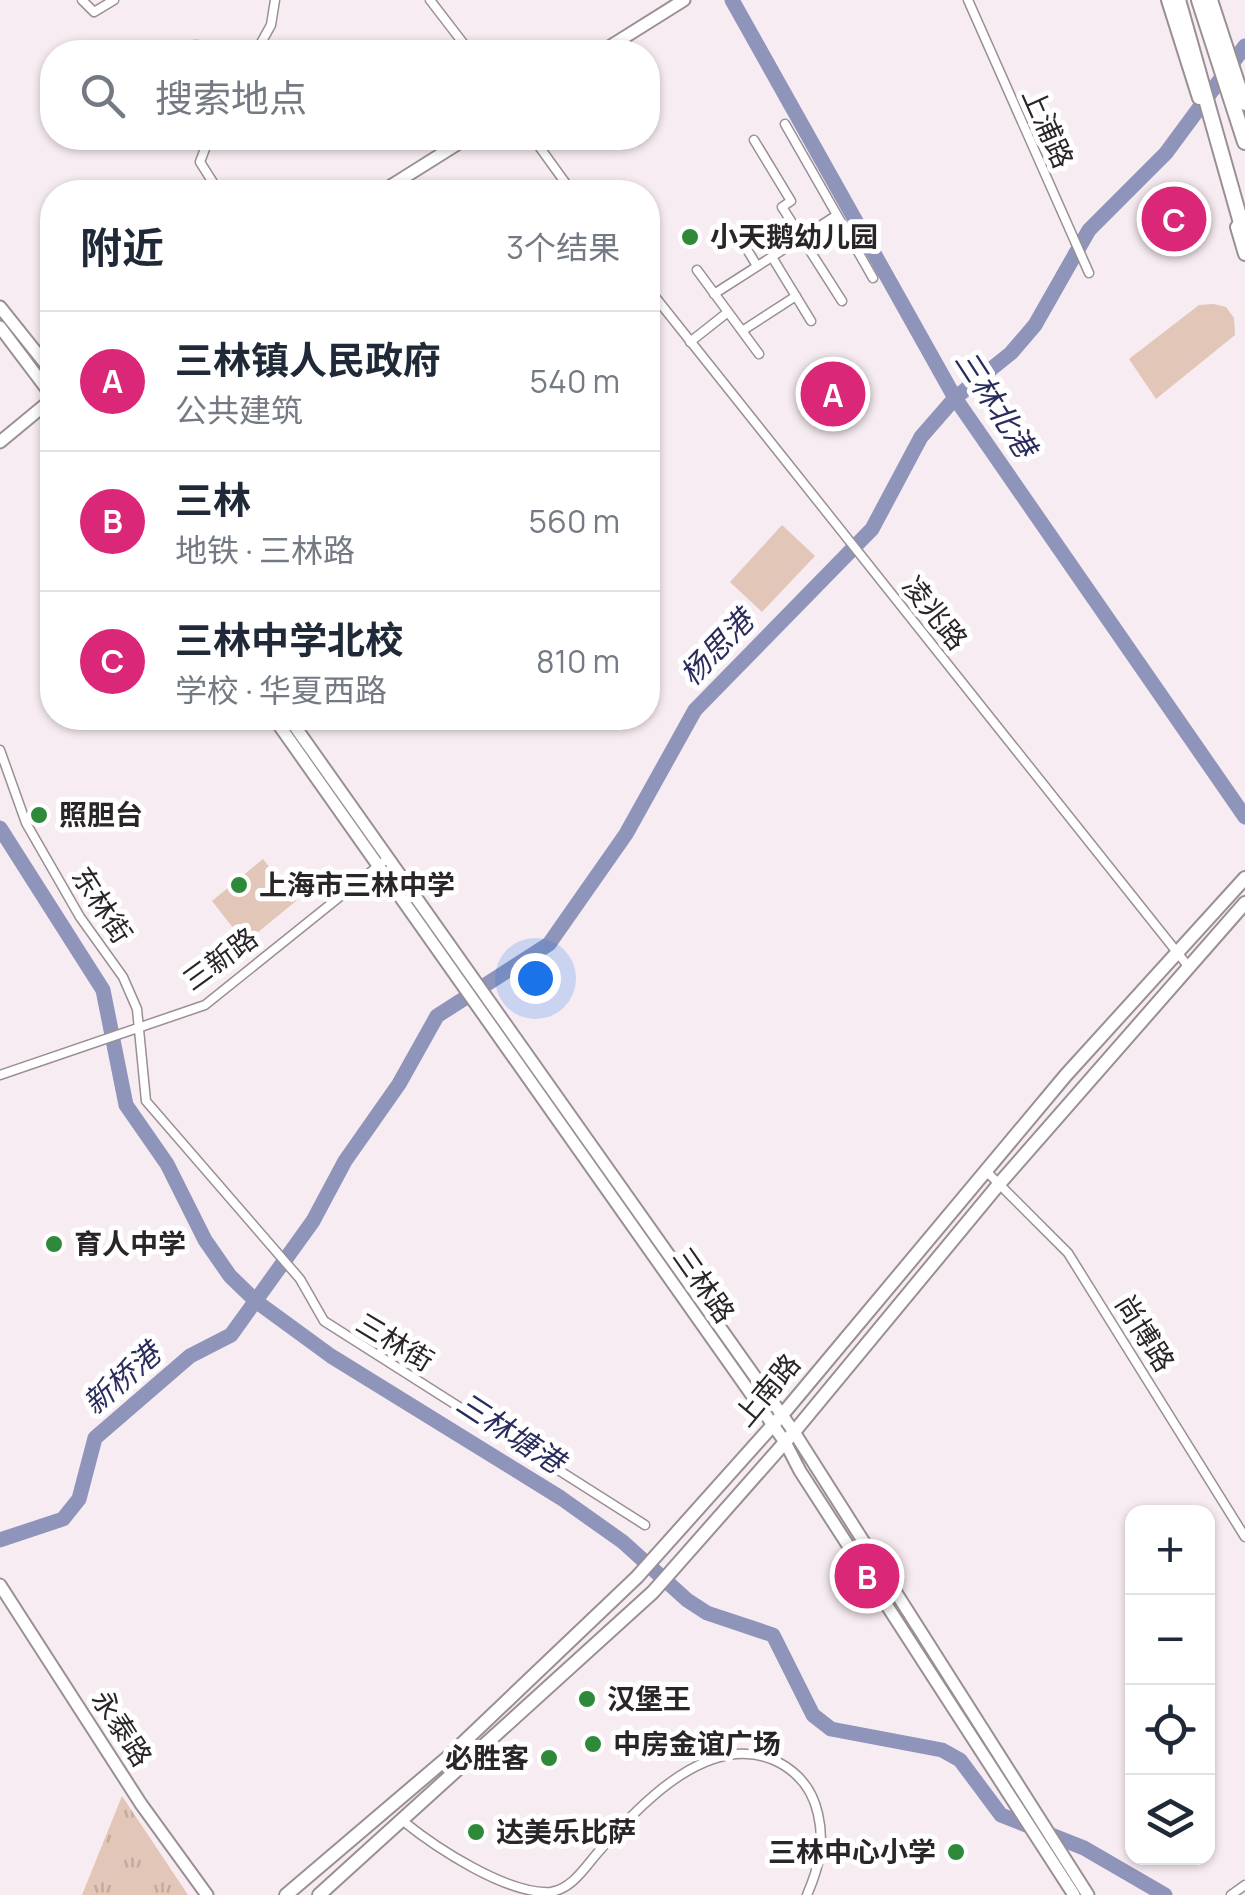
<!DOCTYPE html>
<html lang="zh">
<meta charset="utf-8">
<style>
:root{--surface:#fff;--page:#f6f6f7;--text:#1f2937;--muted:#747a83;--line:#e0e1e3;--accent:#db2777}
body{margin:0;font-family:Manrope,"Noto Sans SC",sans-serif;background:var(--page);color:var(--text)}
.controls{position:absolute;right:30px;bottom:30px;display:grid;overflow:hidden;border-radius:20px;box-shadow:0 2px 8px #0004}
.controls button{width:90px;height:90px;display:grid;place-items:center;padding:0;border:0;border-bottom:2px solid var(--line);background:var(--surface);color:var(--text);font:50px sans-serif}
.you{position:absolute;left:535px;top:978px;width:35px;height:35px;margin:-25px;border:8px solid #fff;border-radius:50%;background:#1a73e8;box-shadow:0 0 0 15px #1a73e833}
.badge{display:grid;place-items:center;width:65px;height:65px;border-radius:50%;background:var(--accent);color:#fff;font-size:32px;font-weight:700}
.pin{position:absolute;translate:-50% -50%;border:5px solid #fff;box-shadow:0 2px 10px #0006}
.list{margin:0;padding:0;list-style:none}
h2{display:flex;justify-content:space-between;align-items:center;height:130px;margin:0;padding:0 40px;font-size:42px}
h2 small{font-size:32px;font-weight:400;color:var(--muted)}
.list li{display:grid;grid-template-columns:65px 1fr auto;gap:30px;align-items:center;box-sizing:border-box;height:140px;padding:0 40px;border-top:2px solid var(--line)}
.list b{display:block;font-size:38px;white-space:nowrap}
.list p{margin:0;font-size:32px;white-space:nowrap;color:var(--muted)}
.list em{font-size:32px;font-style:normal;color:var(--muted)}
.icon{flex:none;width:55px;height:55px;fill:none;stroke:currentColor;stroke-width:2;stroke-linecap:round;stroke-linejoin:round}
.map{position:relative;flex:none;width:1245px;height:1895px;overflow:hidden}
.search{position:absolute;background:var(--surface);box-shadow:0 2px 8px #0004;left:40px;top:40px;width:620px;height:110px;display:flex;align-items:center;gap:25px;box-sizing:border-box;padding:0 35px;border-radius:40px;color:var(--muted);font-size:38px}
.panel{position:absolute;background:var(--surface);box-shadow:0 2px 8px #0004;left:40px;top:180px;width:620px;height:550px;border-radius:40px}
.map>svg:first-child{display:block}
.grass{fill:url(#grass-tufts)}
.garden{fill:#e2c6b8}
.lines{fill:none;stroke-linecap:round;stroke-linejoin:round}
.river{stroke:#8f94ba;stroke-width:15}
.street-casing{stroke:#998f95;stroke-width:11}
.secondary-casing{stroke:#998f95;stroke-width:15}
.primary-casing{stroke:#998f95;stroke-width:16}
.highway-casing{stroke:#998f95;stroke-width:18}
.street{stroke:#fff;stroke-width:8}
.secondary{stroke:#fff;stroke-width:11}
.primary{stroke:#fff;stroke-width:12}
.highway{stroke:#fff;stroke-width:14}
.poi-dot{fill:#2f893a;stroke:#fff;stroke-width:4}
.labels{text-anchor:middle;stroke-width:10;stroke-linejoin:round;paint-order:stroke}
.street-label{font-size:28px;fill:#2a2528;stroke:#fff}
.poi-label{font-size:28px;font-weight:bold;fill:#2a2528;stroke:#fff;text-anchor:start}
.water-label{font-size:30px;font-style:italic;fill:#2a2c5d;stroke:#fff}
</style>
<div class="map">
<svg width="1245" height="1895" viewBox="0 0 1245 1895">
<defs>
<pattern id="grass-tufts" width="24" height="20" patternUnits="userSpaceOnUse" patternTransform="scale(2.5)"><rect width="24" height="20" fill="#e2c6b8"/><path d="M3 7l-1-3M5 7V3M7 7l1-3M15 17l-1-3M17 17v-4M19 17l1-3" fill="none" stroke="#c2aa9e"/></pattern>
</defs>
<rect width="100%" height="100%" fill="#f7ecf2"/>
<path class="grass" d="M198,39L216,52H167L185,41Z
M122,1796L188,1895H82Z"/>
<path class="garden" d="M1214,304L1226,307L1234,318L1235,335L1156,399L1129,359L1199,305Z
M782,525L815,556L762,612L730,582Z
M263,859L296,901L245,943L212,901Z"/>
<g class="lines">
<path class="river" d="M732,0L955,398L1245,817
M0,828L103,990L126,1105L167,1164L205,1240L230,1276L257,1302L331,1356L561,1498L623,1542L687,1600L707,1613L773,1635L813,1715L831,1729L942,1750L960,1760L1001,1815L1084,1848L1165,1895
M0,1540L63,1519L79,1499L95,1438L190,1356L231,1335L313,1221L345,1161L399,1084L437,1016L549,944L626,834L695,710L872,529L921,437L955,398L1011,353L1035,325L1089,230L1166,153L1245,46"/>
<g class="street-casing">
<path id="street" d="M82,0L94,12L114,0
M430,0L470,52
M968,0L1089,273
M256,52L271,25L275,0
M785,124L873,278
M209,138L200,162L219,192
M533,138L572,192
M754,140L791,201L782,207L842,301
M742,241L757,266
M772,257L811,321
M697,270L759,354
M648,288L1188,966
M714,294L837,215
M742,331L796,296
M690,342L728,312
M0,750L26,823L80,917L123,977L137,1009L146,1101L300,1279L324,1321L645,1525
M0,1075L205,1005L388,858
M986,1171L1068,1253L1245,1537
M403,1821C435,1847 507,1895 551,1892C574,1888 586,1865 601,1849C642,1802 712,1729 778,1762C799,1773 813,1791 818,1814C825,1844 819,1867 807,1895
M1231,1895L1245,1885"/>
</g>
<g class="secondary-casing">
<path id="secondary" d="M601,52L684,0
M381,192L467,138
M0,307L52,372
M0,327L52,396
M0,442L52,399
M274,718L785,1442L800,1471L1074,1895
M289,718L794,1432L1088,1895
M0,1585L141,1804L207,1895"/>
</g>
<g class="primary-casing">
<path id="primary" d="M1168,0L1199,98
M1211,0L1245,104
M1237,227L1245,254
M286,1895L447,1758L637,1577L782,1415L1066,1075L1245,878
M319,1895L653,1592L794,1432L999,1184L1245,903"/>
</g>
<g class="highway-casing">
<path id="highway" d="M1178,0L1245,237
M1199,0L1245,142"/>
</g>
<use href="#street" class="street"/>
<use href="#secondary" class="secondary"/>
<use href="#primary" class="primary"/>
<use href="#highway" class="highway"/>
</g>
<g class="poi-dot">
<circle cx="690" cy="237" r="10"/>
<circle cx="39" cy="815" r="10"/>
<circle cx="239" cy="885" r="10"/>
<circle cx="54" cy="1244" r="10"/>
<circle cx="587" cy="1699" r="10"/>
<circle cx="593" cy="1744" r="10"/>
<circle cx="549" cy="1758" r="10"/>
<circle cx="476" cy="1832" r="10"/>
<circle cx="956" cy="1852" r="10"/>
</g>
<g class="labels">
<g class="street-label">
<text transform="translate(1048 128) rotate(66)" y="10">上浦路</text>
<text transform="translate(935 613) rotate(51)" y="10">凌兆路</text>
<text transform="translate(102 905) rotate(57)" y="10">东林街</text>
<text transform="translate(220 959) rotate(-36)" y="10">三新路</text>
<text transform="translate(704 1285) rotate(55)" y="10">三林路</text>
<text transform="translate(1145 1333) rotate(58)" y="10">尚博路</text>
<text transform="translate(395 1342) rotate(31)" y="10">三林街</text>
<text transform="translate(767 1390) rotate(-50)" y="10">上南路</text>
<text transform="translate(122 1728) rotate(57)" y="10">永泰路</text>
</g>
<g class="poi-label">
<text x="710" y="247">小天鹅幼儿园</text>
<text x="59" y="825">照胆台</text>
<text x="259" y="895">上海市三林中学</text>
<text x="74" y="1254">育人中学</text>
<text x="607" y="1709">汉堡王</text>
<text x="613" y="1754">中房金谊广场</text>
<text x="529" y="1768" text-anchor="end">必胜客</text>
<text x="496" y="1842">达美乐比萨</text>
<text x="936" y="1862" text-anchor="end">三林中心小学</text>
</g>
<g class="water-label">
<text transform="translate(995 404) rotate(57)" y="10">三林北港</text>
<text transform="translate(717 648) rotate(-46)" y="10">杨思港</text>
<text transform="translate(122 1379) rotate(-41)" y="10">新桥港</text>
<text transform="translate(510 1433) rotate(33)" y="10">三林塘港</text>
</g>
</g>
</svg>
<div class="controls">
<button>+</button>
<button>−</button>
<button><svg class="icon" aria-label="locate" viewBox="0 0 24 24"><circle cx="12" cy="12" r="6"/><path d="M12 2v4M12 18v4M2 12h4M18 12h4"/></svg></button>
<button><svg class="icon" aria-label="layers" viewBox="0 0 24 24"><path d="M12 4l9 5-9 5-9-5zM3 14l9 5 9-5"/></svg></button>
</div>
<div class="you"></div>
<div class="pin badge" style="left:833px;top:394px">A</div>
<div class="pin badge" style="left:867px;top:1576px">B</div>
<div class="pin badge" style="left:1174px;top:219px">C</div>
<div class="search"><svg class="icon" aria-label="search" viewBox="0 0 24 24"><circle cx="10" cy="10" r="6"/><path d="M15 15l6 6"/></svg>搜索地点</div>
<section class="panel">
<h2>附近<small>3个结果</small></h2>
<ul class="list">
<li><span class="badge">A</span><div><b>三林镇人民政府</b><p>公共建筑</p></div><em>540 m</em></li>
<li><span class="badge">B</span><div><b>三林</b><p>地铁 · 三林路</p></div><em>560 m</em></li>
<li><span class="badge">C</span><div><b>三林中学北校</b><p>学校 · 华夏西路</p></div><em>810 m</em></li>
</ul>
</section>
</div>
